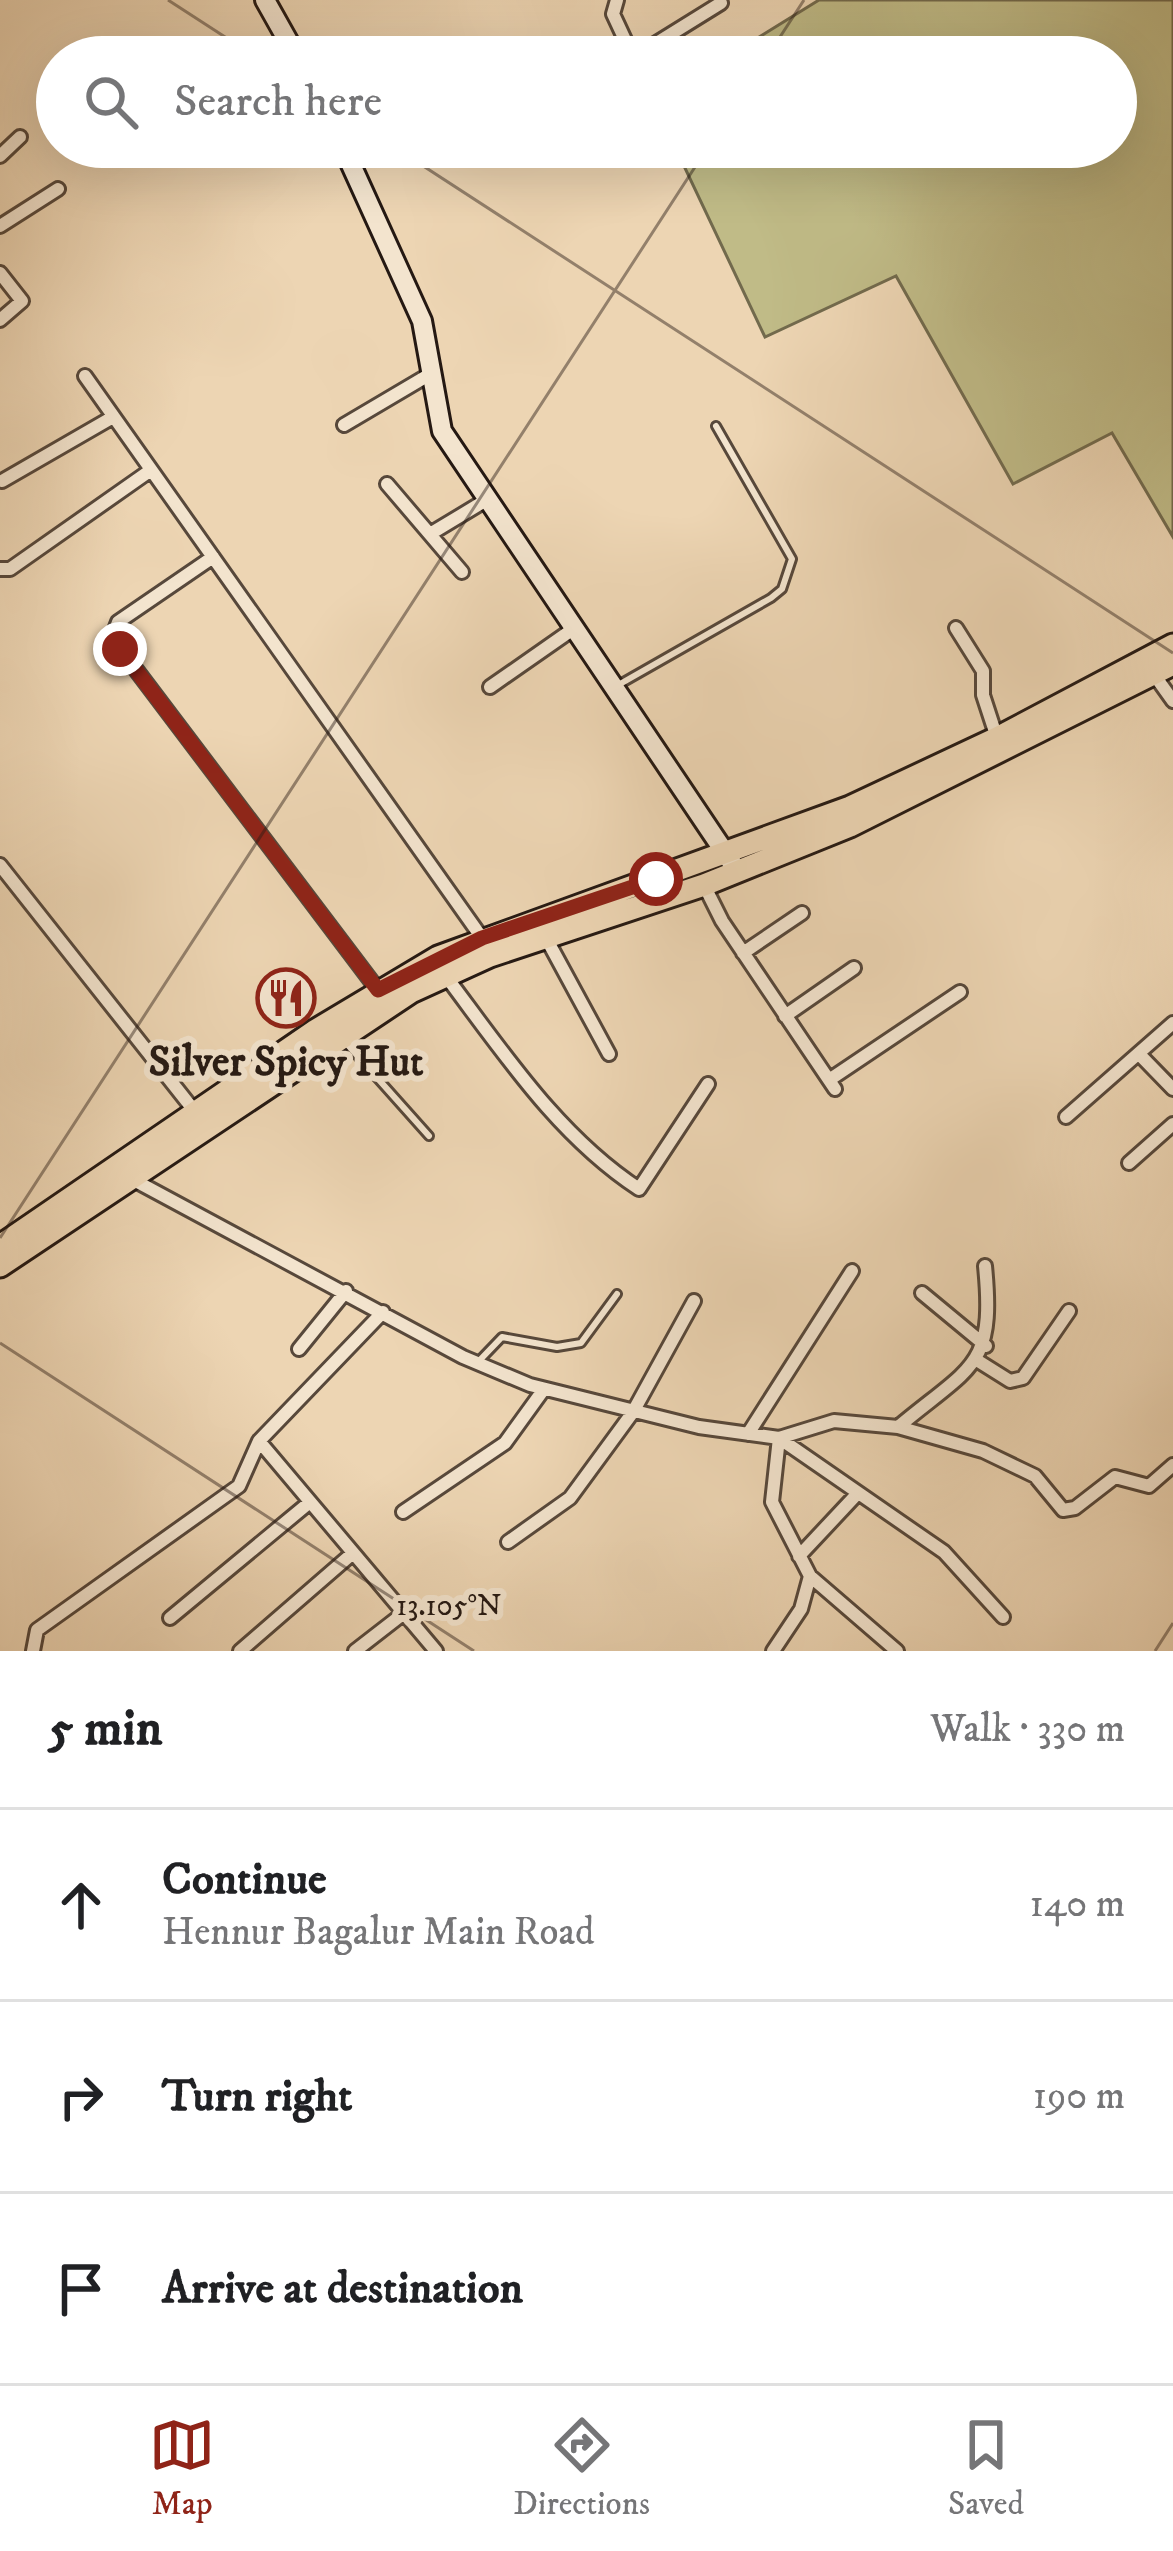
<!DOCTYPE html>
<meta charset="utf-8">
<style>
:root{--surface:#fff;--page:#f6f6f6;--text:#202124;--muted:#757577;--line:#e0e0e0;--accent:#8f2418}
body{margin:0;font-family:"IM FELL DW Pica",serif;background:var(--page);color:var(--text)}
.stop{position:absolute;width:36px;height:36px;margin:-27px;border:9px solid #8f2418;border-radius:50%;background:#fff}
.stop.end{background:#8f2418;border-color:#fff;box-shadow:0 3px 12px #0008}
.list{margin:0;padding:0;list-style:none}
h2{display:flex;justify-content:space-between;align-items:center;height:156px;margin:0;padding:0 48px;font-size:51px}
h2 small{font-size:39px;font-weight:400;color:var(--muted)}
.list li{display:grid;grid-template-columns:78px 1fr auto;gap:36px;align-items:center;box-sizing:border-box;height:192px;padding:0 48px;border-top:3px solid var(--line)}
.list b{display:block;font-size:45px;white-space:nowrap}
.list p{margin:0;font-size:39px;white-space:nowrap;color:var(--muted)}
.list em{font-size:39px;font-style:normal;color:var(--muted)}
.icon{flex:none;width:66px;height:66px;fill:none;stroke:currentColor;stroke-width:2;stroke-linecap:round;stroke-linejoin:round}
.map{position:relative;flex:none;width:1173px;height:1651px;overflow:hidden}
.search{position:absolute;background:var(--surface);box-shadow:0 12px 48px #0002;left:36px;right:36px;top:36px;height:132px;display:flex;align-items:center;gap:30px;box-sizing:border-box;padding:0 42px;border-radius:66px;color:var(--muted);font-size:45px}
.sheet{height:732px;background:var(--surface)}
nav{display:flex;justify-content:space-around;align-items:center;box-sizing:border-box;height:168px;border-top:3px solid var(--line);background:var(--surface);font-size:33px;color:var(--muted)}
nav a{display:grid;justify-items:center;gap:6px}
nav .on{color:var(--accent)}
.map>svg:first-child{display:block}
.green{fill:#c0bb87;stroke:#726a4d;stroke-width:3}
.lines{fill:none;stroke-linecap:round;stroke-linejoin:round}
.lane-casing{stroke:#57483b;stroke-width:12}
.street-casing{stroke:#57483b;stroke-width:18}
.secondary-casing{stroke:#251913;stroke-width:24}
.primary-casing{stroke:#251913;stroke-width:27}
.lane{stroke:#f3e4ce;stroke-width:6}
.street{stroke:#f3e4ce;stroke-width:12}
.secondary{stroke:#f3e4ce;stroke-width:18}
.primary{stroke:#edd5b3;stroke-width:21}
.route{stroke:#8f2418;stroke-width:15}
.ticks{fill:none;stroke:#251913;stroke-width:3;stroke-opacity:0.45}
.labels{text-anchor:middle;stroke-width:12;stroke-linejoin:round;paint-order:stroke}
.poi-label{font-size:42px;font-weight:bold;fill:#251913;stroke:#f3e4ce}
.ticks-label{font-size:30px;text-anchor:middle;fill:#251913;stroke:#f3e4ce;stroke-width:12;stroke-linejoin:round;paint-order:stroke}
</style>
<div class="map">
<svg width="1173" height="1651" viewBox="0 0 1173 1651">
<rect width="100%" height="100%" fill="#edd5b3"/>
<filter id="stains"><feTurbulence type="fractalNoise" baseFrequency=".00167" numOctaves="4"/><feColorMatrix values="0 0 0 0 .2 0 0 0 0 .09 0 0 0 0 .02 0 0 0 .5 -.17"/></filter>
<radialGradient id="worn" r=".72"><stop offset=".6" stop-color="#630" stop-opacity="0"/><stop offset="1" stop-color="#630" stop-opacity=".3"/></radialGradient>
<path class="green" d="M819,0H1173V537L1112,433L1013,484L896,276L765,337L675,147H1116V57H727Z"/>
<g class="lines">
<g class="lane-casing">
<path id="lane" d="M620,684L771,598L782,589L792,559L716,426
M347,1044L429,1136
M478,1362L502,1337L557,1347L581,1343L617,1294"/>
</g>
<g class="street-casing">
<path id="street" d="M617,0L613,14L633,57
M634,57L721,3
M0,156L20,137
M0,226L58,189
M0,273L22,301L0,320
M85,376L482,938
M344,425L432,373
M2,481L113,417
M387,484L462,572
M430,534L488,499
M213,557L118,622L112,638L378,990
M0,569H10L151,470
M956,628L983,671V695L997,738
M1153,673L1173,701
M490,687L576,627
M0,865L196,1113
M704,885L722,921L835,1089
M545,936L609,1054
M743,953L802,913
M445,975C503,1052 558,1136 639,1189L708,1084
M785,1016L854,968
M1139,1054L1173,1089
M829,1080L960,992
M1066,1117L1173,1023
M1129,1163L1173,1124
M130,1178L463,1357L530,1385L699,1427L779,1438L834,1421L898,1427L983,1451L1035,1476L1063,1510L1075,1508L1115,1477L1149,1486L1173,1465
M922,1293L986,1346
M383,1312L259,1441L436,1651
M299,1349L346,1291
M975,1359L1010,1381L1023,1378L1069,1311
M898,1427C972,1365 995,1368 985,1266
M748,1434L852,1271
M779,1438L944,1552L1003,1617
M403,1512L505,1443L544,1389
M508,1542L570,1498L633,1412L694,1301
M799,1556L858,1493
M810,1576L897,1651
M170,1618L310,1502
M33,1651L37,1630L239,1486L259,1441
M240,1651L353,1553
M355,1651L404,1613
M773,1651L801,1609L810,1576L772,1502L779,1438"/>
</g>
<g class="secondary-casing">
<path id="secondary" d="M265,0L297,57
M343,147L422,321L442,431L738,872"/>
</g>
<g class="primary-casing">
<path id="primary" d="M0,1246L316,1030L438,957L850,807L997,738L1173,645
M0,1266L411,992L490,956L704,885L850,826L1173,664"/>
</g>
<use href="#lane" class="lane"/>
<use href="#street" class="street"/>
<use href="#secondary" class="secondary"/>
<use href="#primary" class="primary"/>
</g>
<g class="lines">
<path class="route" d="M120,649L378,990L482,938L656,879"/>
</g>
<path class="ticks" d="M168,0L256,57M767,57L804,0M394,147L1173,653M0,1238L708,147M0,1343L474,1651M1155,1651L1173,1623"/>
<defs>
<g id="restaurant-ring" transform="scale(3)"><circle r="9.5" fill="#f3e4ce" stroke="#8f2418" stroke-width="1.5"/><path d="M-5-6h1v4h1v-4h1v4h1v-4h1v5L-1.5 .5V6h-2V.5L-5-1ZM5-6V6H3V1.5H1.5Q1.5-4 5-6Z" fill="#8f2418"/></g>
</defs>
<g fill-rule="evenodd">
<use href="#restaurant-ring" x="286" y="998"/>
</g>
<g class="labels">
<g class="poi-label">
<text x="286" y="1075">Silver Spicy Hut</text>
</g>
</g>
<g class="ticks-label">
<text x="449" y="1615">13.105°N</text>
</g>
<rect width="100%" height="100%" filter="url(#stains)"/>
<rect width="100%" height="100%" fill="url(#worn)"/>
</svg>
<div class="stop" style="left:656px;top:879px"></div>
<div class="stop end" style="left:120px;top:649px"></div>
<div class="search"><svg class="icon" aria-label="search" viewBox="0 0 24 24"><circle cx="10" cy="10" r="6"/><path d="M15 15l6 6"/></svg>Search here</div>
</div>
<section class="sheet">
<h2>5 min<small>Walk · 330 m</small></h2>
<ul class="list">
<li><svg class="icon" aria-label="ahead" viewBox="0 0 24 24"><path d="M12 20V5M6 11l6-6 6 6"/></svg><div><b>Continue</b><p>Hennur Bagalur Main Road</p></div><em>140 m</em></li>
<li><svg class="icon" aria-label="right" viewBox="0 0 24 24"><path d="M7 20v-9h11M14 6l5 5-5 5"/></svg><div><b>Turn right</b></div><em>190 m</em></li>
<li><svg class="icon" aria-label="arrive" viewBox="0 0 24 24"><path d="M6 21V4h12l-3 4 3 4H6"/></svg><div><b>Arrive at destination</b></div></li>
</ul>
</section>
<nav>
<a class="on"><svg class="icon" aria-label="map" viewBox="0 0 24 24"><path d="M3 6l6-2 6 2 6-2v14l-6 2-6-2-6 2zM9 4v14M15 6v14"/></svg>Map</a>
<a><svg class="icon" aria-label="directions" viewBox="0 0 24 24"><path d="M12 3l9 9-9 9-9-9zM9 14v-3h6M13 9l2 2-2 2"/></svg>Directions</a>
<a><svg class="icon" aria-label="saved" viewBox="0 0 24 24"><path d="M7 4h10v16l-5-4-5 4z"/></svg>Saved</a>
</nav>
